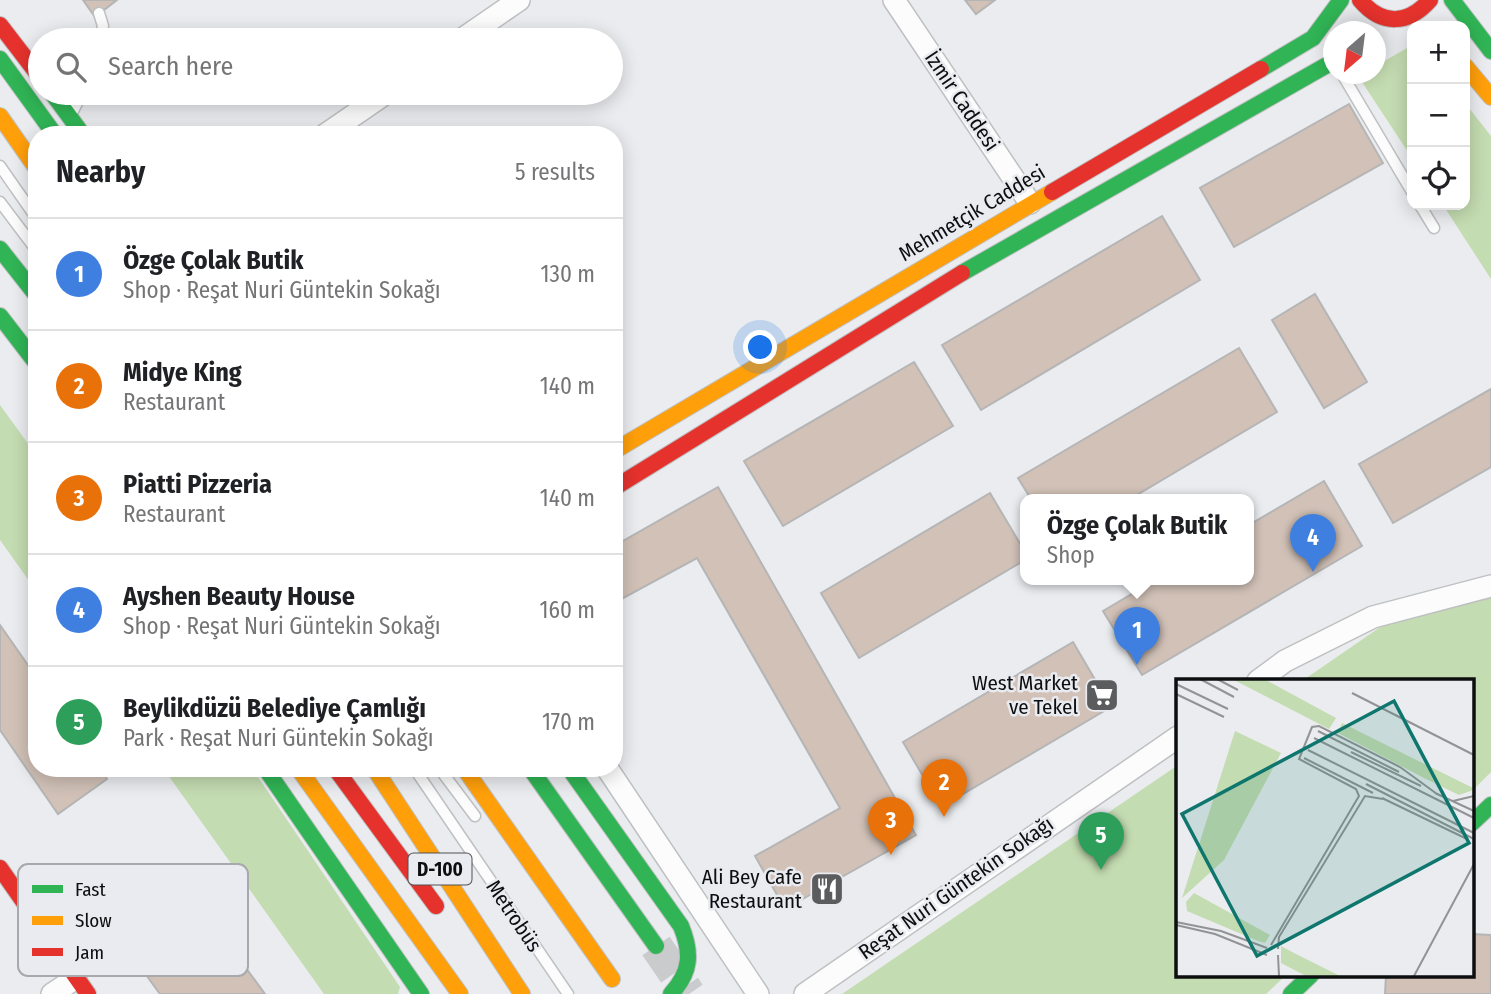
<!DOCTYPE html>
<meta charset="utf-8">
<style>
:root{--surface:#fff;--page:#f2f2f2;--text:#202124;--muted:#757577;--line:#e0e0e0;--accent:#5a5c5d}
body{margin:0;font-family:"Fira Sans Condensed",sans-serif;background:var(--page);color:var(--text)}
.controls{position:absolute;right:21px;top:21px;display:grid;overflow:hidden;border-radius:14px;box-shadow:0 4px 18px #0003}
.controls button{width:63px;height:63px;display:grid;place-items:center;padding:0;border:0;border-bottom:2px solid var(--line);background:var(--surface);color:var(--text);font:35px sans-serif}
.compass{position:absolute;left:1323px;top:21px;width:63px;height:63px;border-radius:50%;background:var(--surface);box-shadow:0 4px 18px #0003;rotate:208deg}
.you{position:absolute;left:761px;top:348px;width:24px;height:24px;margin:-18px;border:5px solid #fff;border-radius:50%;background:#1a73e8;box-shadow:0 0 0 10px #1a73e833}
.badge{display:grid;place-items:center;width:46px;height:46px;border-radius:50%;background:var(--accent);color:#fff;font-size:23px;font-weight:700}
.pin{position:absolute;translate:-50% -58px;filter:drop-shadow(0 2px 4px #0008)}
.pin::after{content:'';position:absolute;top:37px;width:24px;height:21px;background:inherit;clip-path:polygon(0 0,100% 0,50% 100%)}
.popup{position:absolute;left:1020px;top:494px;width:234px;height:91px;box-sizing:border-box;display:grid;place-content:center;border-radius:14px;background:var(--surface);filter:drop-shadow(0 2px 5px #0005);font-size:23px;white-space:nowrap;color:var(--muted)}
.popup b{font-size:26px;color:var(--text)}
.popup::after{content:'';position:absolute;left:50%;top:100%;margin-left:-14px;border:14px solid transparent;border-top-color:var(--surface)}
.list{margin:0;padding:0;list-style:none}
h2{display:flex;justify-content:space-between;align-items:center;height:91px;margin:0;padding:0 28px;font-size:30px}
h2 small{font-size:23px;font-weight:400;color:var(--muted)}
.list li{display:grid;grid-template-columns:46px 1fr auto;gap:21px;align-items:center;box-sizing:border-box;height:112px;padding:0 28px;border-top:2px solid var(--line)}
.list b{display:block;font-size:26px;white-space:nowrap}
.list p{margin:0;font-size:23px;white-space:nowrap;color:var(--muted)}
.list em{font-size:23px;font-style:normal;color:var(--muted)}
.icon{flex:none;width:38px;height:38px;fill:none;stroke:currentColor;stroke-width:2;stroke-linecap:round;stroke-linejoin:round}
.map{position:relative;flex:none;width:1491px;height:994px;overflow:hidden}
.search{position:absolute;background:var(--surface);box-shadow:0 4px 18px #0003;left:28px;top:28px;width:595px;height:77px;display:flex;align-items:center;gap:18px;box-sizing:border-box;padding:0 24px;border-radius:38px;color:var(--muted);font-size:26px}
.panel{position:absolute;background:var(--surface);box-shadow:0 4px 18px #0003;left:28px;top:126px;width:595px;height:651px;border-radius:28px}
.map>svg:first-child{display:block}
.green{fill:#c4dcb1}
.building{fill:#d1c1b7;stroke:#b5b5b6;stroke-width:2}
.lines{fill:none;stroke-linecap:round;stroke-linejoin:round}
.primary-tunnel{stroke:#c9cbcd;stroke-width:33;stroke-dasharray:33 17;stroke-linecap:butt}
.lane-casing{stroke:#bfc0c2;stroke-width:13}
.street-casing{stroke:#bfc0c2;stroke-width:24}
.fast-casing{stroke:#bfc0c2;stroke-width:18}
.slow-casing{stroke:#bfc0c2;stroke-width:18}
.jam-casing{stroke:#bfc0c2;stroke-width:18}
.lane{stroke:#fcfcfd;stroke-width:10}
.street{stroke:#fcfcfd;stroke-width:21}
.fast{stroke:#30b455;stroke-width:16}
.slow{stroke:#ff9f0a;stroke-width:16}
.jam{stroke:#e5322d;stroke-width:16}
.labels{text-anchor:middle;stroke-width:5;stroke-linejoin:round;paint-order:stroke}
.shield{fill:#e9ebf0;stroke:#4f5052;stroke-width:2}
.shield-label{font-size:19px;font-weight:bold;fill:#0d0e0f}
.street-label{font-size:21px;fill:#0d0e0f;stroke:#e9ebf0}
.poi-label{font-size:21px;fill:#0d0e0f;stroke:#e9ebf0;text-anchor:end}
.inset-road{fill:none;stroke:#929395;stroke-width:2}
.view{fill:#0f766e;fill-opacity:0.15;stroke:#0f766e;stroke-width:3.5}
.inset-edge{fill:none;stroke:#0d0e0f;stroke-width:3.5}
.key{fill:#e9ebf0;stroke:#a7a9ac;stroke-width:2}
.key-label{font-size:19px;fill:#0d0e0f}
</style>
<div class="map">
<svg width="1491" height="994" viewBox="0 0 1491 994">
<rect width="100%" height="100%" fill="#eaecef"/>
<path class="green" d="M1407,48L1412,52V158L1358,76L1376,74V66Z
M1465,103L1491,136V279L1443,205H1465Z
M0,405L37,456V592L0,540Z
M1491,596V772L1472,791V681H1302L1389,621Z
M1178,765V975H1286L1266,994H842Z
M163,768H252L400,987L398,994H324Z"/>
<path class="building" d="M83,0H117L95,17Z
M965,0H995L976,14Z
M1349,104L1383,163L1234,247L1200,188Z
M1162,216L1200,280L981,410L942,345Z
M1315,294L1367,382L1324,408L1272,320Z
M1239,348L1277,412L1130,499H1031L1018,478Z
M914,362L953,426L783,526L744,461Z
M1491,389V467L1393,523L1359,464Z
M1324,481L1362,546L1142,675L1103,611L1157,579H1249V525Z
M718,487L916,835L785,909L755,856L840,808L697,558L614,603V546Z
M990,493L1025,552V560L859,658L821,593Z
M0,625L37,678V768H100L107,779L58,814L0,730Z
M1073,642L1111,707L941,807L903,742Z
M210,919L265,994H160L141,968Z
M1472,934L1491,935V994H1385L1386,975H1472Z"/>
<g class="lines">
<path class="primary-tunnel" d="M656,946L689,994"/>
<g class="lane-casing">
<path id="lane" d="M99,13L103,26L100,40
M1342,74L1412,192
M73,111L82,93
M0,166L37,219
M0,202L37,251
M1420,205L1434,228
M414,768L568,994
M439,768L475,816"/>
</g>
<g class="street-casing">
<path id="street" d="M894,0L1030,203
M461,40L519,0
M325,135L386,93
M1258,681L1285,661L1373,617L1491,586
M607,768L758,994
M52,994L76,978
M805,994L1178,737"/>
</g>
<g class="fast-casing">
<path id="fast" d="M1452,0L1491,51
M0,59L55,135
M1261,69L1313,38L1341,0
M52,93L83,135
M0,249L37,296
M962,273L1334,61
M0,316L37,364
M265,768L421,994
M530,768L656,946
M569,768L681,926C692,953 691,972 671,994
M1472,823L1491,805
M1291,994L1311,975"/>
</g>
<g class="slow-casing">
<path id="slow" d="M1465,66L1491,97
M0,116L37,169
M614,451L1052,192
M298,768L460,994
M374,768L522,994
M464,768L612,979"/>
</g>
<g class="jam-casing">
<path id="jam" d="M1360,0C1382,26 1408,25 1430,0
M0,25L40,77
M1052,192L1261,69
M614,488L962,273
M335,768L436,906
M0,868L88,994"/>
</g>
<use href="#lane" class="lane"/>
<use href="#street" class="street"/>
<use href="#fast" class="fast"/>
<use href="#slow" class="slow"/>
<use href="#jam" class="jam"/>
</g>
<defs>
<g id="supermarket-square" transform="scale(1.75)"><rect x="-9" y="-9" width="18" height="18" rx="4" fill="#5a5c5d" stroke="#e9ebf0"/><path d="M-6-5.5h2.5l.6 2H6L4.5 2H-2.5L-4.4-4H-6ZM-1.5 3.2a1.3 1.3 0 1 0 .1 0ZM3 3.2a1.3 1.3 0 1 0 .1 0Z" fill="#fff"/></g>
<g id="restaurant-square" transform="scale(1.75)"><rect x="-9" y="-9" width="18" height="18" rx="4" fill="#5a5c5d" stroke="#e9ebf0"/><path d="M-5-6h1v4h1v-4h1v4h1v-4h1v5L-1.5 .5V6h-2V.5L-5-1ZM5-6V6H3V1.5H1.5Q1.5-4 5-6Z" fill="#fff"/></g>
</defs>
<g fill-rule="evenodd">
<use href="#supermarket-square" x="1102" y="695"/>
<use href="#restaurant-square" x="827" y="889"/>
</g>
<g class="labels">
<rect class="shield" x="408.5" y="853.5" width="63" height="31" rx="5"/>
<g class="shield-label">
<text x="440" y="876">D-100</text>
</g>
<g class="street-label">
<text transform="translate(962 101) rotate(56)" y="7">İzmir Caddesi</text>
<text transform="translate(972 213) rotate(-31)" y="7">Mehmetçik Caddesi</text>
<text transform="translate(956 888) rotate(-35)" y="7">Reşat Nuri Güntekin Sokağı</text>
<text transform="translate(514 916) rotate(56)" y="7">Metrobüs</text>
</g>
<g class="poi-label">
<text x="1078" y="690">West Market<tspan x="1078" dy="24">ve Tekel</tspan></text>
<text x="802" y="884">Ali Bey Cafe<tspan x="802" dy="24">Restaurant</tspan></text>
</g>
</g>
<g transform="translate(1176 679)">
<rect width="298" height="298" fill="#eaecef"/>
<path d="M56,0H88L160,39L153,50ZM166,44L297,109V111L283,116L248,99L162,54ZM59,52L105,74L48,181L6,219ZM18,214L94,256L89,264L82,262L11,232L10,223ZM105,267L118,274L164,297H130L105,284Z" fill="#c4dcb1"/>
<path class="inset-road" d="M24,0L58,18M41,0L62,11M0,5L52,30M176,14L298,76M0,15L48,38M142,52L223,93M138,59L298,139M132,71L298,154M175,73L245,107M128,79L197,114M190,105L298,160M259,114L298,132M206,119L291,160M277,122L298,117M0,243L45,252L91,269M0,246L39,255L91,276M95,266L183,117L180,110L123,80L136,48L143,47L224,88L261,115M102,270L103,258L189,117L207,120M102,276L103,297M238,297L298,185"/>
<path class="view" d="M218,22L293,164L81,277L6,135Z"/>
<rect width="298" height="298" class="inset-edge"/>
</g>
<rect x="18" y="864" width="230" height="112" rx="10" class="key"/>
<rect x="32" y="885" width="31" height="8" fill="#30b455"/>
<rect x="32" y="916" width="31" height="9" fill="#ff9f0a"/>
<rect x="32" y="948" width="31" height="8" fill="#e5322d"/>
<g class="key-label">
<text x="75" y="896">Fast</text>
<text x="75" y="927">Slow</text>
<text x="75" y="959">Jam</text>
</g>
</svg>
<div class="controls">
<button>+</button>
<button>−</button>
<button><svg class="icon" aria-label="locate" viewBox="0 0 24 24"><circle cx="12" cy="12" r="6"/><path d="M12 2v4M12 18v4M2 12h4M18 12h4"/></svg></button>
</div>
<svg class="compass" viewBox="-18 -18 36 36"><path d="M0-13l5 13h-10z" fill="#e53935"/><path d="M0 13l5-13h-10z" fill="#757577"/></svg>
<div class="you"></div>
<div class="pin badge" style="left:1137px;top:665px;background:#3f7fe0">1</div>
<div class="popup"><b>Özge Çolak Butik</b>Shop</div>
<div class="pin badge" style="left:944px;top:817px;background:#e8710a">2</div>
<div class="pin badge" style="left:891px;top:855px;background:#e8710a">3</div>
<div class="pin badge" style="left:1313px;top:572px;background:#3f7fe0">4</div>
<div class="pin badge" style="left:1101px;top:870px;background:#2e9e5b">5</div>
<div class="search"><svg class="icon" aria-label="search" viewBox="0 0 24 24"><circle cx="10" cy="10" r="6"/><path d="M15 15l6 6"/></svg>Search here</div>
<section class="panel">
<h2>Nearby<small>5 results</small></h2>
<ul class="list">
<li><span class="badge" style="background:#3f7fe0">1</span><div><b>Özge Çolak Butik</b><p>Shop · Reşat Nuri Güntekin Sokağı</p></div><em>130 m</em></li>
<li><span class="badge" style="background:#e8710a">2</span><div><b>Midye King</b><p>Restaurant</p></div><em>140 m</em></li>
<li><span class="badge" style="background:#e8710a">3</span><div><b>Piatti Pizzeria</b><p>Restaurant</p></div><em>140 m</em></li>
<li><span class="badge" style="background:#3f7fe0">4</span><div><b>Ayshen Beauty House</b><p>Shop · Reşat Nuri Güntekin Sokağı</p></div><em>160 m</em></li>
<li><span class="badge" style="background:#2e9e5b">5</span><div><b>Beylikdüzü Belediye Çamlığı</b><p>Park · Reşat Nuri Güntekin Sokağı</p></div><em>170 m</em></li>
</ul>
</section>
</div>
